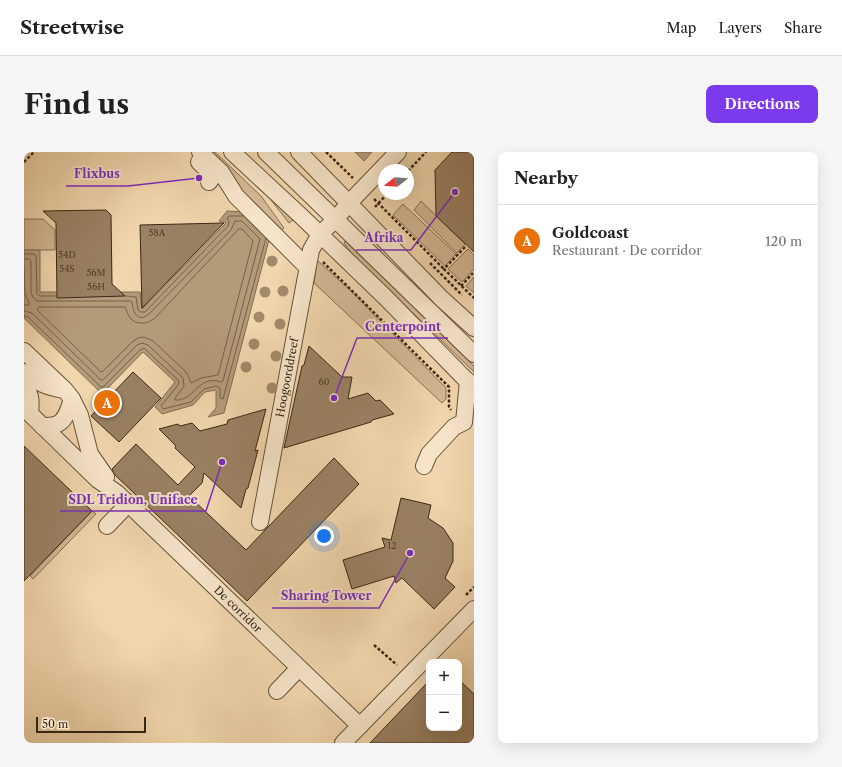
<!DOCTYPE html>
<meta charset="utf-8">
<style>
:root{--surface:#fff;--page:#f6f6f6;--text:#202124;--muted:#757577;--line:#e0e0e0;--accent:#7c3aed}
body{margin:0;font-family:"Libre Caslon Text",serif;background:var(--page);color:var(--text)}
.controls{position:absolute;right:12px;bottom:12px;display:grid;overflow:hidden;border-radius:8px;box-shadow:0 4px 16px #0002}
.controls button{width:36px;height:36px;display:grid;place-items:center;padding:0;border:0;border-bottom:1px solid var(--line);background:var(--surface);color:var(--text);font:20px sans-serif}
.compass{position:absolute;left:354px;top:12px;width:36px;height:36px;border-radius:50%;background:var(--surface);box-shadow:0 4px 16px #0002;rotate:253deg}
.scale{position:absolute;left:12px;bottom:10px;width:110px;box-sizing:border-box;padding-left:4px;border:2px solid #3b2715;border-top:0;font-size:11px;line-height:14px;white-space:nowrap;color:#3b2715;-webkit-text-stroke:3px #f6e4c9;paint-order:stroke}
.you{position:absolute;left:300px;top:384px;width:14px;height:14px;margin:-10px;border:3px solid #fff;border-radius:50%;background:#1a73e8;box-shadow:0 0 0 6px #1a73e833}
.badge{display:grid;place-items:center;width:26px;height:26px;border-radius:50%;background:var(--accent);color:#fff;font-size:13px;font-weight:700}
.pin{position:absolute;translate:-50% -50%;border:2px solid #fff;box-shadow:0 1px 4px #0006}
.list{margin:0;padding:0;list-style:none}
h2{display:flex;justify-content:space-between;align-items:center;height:52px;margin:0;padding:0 16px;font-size:17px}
h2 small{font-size:13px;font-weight:400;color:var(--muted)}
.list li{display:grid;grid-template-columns:26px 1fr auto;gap:12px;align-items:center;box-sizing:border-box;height:72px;padding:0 16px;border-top:1px solid var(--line)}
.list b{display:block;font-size:15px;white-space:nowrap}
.list p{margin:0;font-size:13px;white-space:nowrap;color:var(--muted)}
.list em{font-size:13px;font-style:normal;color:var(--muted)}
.map{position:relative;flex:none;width:450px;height:591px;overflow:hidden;border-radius:8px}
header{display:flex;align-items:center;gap:24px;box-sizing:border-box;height:56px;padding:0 20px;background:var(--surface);border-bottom:1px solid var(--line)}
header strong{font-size:19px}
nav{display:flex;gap:22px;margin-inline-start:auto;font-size:14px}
.intro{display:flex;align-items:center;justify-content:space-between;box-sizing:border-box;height:96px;padding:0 24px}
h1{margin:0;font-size:28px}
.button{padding:10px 18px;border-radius:8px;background:var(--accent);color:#fff;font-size:14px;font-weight:700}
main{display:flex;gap:24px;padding:0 24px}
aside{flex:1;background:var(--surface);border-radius:8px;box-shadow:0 4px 16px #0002}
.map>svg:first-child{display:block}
.green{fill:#d2b792;stroke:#866f54}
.water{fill:#b39a79;stroke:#836c51}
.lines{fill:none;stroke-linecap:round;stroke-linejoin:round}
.shore{stroke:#776047;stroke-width:1}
.building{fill:#9a8164;stroke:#3b2715}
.minor-casing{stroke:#68523b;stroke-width:18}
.path{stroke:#3b2715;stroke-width:2.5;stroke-dasharray:3 2;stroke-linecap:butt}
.minor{stroke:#f6e4c9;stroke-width:16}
.tree{fill:#a2896a}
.labels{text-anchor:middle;stroke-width:4;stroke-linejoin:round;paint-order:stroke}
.number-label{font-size:9px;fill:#533e29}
.street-label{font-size:11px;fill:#3b2715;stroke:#f6e4c9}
.leader{fill:none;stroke:#7b2cbf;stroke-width:1.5}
.callout-dot{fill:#7b2cbf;stroke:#f6e4c9;stroke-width:1.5}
.callout-label{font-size:12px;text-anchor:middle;font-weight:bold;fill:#7b2cbf;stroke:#f6e4c9;stroke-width:4;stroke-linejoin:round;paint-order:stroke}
</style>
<header>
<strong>Streetwise</strong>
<nav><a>Map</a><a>Layers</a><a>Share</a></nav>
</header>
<div class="intro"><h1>Find us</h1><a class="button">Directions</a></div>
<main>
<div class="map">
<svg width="450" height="591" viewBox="0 0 450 591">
<rect width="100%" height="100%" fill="#f1d5ac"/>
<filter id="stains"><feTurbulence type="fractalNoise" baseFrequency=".005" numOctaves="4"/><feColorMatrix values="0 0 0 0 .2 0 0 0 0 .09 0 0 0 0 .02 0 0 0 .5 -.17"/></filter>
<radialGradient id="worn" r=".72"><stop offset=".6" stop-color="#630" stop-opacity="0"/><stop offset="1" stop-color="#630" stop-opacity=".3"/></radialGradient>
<path class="green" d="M183,0H191L237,44L260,76L256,79L216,40Z
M199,0H202L270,67L265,71L240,39Z
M397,49L441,92L433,101L390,58Z
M379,52L432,102L421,114L369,63Z
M0,67H19L31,78V98H0Z
M321,89L450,214V220L327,101L320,91Z
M444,97L450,103V117L438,130L424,117Z
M293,108L326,138L422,236V247L418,251L290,131Z
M450,125V141L442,134Z
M68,359L72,362L9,427L6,424Z"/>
<path class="water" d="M331,0H348L340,9Z
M203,59L222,60L246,84L200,261L184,265L192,256V238L181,240L169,253L138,262L131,255L151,230L119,200L78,242L0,166V98H16V140H116L118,157L202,71L195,69Z"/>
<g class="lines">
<path class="shore" d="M215,77H218L229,89L194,223L177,226L167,231L164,223L161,219L129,189L120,185L114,186L108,190L79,219L77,220L13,158L15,155H101C103,158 103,161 105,164C110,173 122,173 130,167Z
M0,102H10L12,104L13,142L16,144H32
M0,107H5L7,109V141L9,145L13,149H106L108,150C109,161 114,171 125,162L207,78L211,69H218L236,87L199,229L197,230C174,222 170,250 151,248V246L160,234L159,226L124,193L118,191L113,193L79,228H77L8,161L0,159
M0,114L1,142L5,151L4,153H0
M102,144L112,145L114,158L117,160H121L204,74L205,70L203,66L205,64H219
M0,164L4,165L77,235H79L116,198L120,196L155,229L154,233L137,254L139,257L167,250L180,237L192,234L196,236V246L199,247L242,86"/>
</g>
<path class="building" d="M428,0H450V100L412,64L411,18Z
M82,58L87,63L88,132L101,144L33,146L32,71L19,59Z
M200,71L118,156L116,73Z
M285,194L318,225H328L324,247L344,241L352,249L356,248L370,262L348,268L347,270L260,296L278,214L280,213Z
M109,220L137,246L95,290L67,264Z
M242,257L231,299L234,298L224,336L222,337L217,356L180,321L178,331L165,344L222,398L310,306L335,332L223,449L91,323L88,317L112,292L154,333L171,315L151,296L152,294L135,277L154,272L156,274L168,271L176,279L203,272L204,268Z
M0,294L68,359L0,429Z
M377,346L407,353L404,366L419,376L429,391V409L421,426L431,435L410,457L378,426L372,431L370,424L328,437L319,408L361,395L358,386L367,388Z
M435,528L450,542V591H346L405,529V576H435Z"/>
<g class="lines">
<g class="minor-casing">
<g id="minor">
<path d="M176,0L197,20L212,44L283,115"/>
<path d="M208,0L277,64L362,146L450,236"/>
<path d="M242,0L450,202"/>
<path d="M275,0L418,147L450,176"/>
<path d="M175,10L187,21L188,26L185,30"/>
<path d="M0,199L41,238L48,247L56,263L66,302L82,325"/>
<path d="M0,220C13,231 23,235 40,238"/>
<path d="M0,233C8,242 7,252 6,262"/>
<path id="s1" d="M0,256L74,328L93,341L336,574"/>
<path d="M18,274C22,274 27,274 31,273C42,270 45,256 48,247"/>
<path d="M400,314L405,302L430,275L440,270L444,229"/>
<path id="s2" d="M236,370L287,98L296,82L311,68L325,51L374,0"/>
<path d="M83,374L104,352"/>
<path d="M253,539L275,516"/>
<path d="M319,591L450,457"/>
</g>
</g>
<path class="path" d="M302,0L329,26
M0,10L10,0
M384,19L402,0
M350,47L420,117
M351,55L363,42
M441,95L420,117L450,146
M299,110L425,235V255L427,258
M406,111L438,143
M437,134L449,121
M442,443L450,435
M350,493L373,513"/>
<use href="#minor" class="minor"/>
</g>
<g class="tree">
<circle cx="248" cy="109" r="5.5"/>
<circle cx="259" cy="139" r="5.5"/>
<circle cx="241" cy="140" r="5.5"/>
<circle cx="235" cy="165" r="5.5"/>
<circle cx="256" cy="172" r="5.5"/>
<circle cx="230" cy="192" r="5.5"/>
<circle cx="252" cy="204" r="5.5"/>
<circle cx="222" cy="215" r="5.5"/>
<circle cx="248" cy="236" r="5.5"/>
</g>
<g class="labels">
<g class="number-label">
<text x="133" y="84">58A</text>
<text x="43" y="106">54D</text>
<text x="43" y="120">54S</text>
<text x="72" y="124">56M</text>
<text x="72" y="138">56H</text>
<text x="300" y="233">60</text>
<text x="368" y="397">12</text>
</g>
<g class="street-label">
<text dy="4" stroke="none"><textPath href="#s2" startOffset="147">Hoogoorddreef</textPath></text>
<text dy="4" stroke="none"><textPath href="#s1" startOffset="294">De corridor</textPath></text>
</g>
</g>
<path class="leader" d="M175 26L104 34H42M431 40L387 98H332M310 246L333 186H424M198 310L182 359H36M386 401L355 456H248"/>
<g class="callout-dot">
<circle cx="175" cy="26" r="4"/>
<circle cx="431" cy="40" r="4"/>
<circle cx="310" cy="246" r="4"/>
<circle cx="198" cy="310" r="4"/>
<circle cx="386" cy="401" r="4"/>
</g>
<g class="callout-label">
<text x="73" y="26">Flixbus</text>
<text x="360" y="90">Afrika</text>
<text x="379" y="179">Centerpoint</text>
<text x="109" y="352">SDL Tridion, Uniface</text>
<text x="302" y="448">Sharing Tower</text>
</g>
<rect width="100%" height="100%" filter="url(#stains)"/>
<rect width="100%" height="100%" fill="url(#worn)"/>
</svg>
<div class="controls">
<button>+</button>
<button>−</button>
</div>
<svg class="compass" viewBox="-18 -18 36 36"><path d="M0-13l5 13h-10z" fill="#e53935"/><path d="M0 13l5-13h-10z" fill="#757577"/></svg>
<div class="scale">50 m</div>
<div class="you"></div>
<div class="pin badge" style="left:83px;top:251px;background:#e8710a">A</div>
</div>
<aside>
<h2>Nearby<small></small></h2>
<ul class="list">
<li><span class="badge" style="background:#e8710a">A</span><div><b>Goldcoast</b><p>Restaurant · De corridor</p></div><em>120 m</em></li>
</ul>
</aside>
</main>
